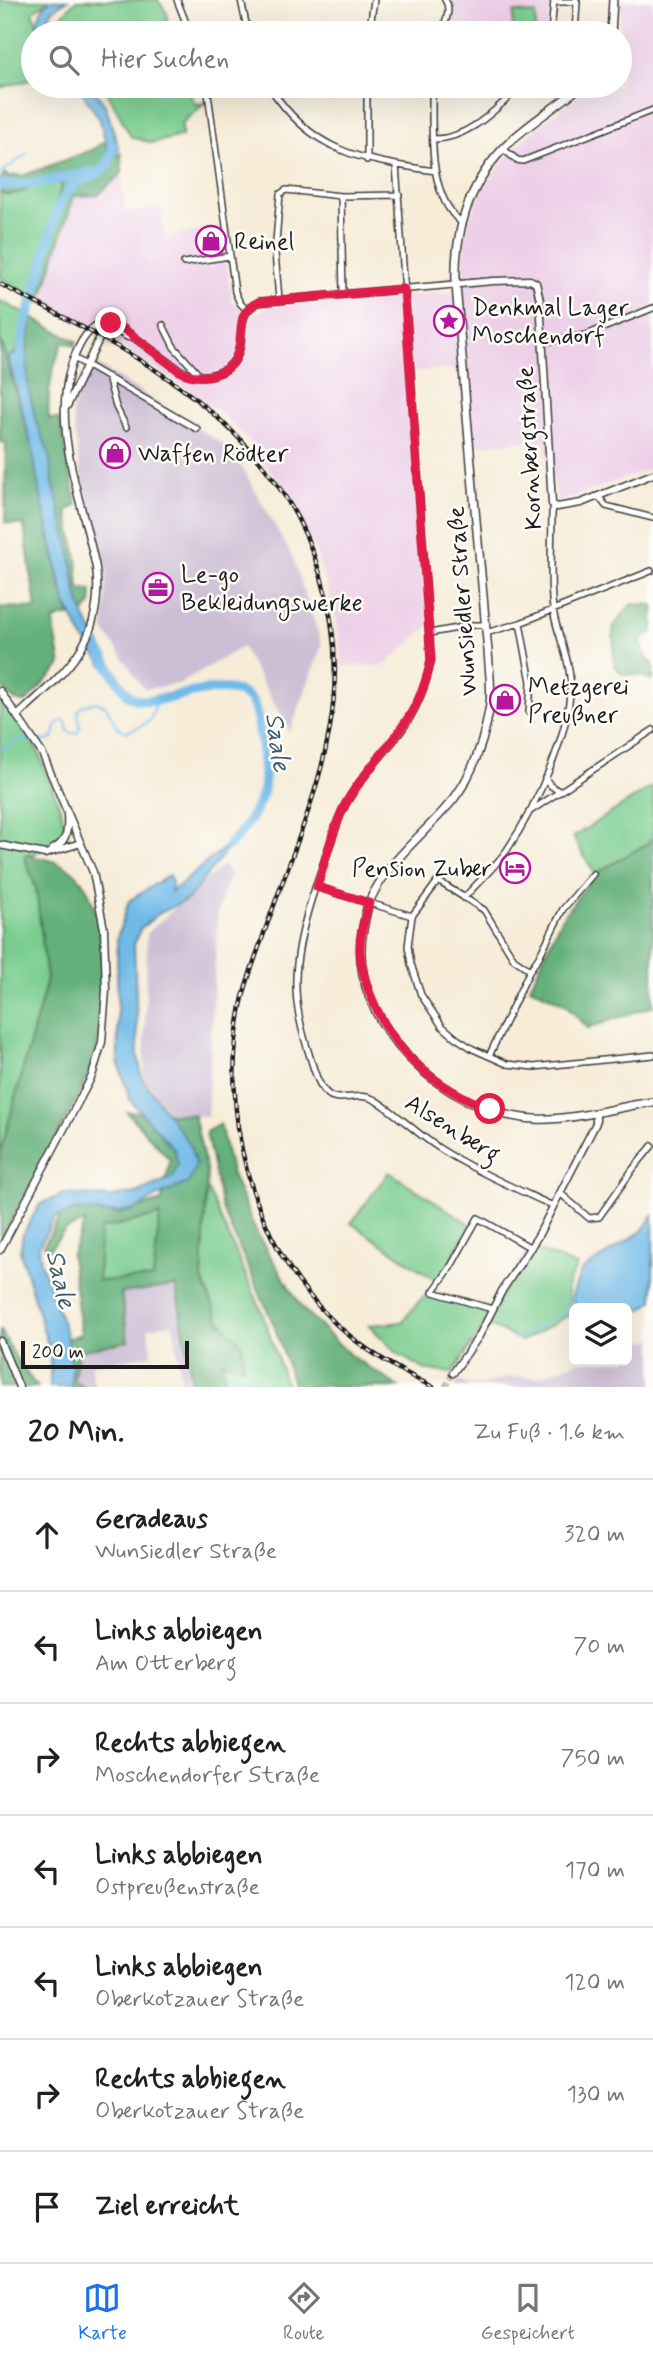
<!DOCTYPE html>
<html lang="de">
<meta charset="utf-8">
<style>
:root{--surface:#fff;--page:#f6f6f6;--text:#202124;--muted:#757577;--line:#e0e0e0;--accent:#1a73e8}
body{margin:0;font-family:Mynerve,sans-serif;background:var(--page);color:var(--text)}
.controls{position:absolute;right:21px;bottom:21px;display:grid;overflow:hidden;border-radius:10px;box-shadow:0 7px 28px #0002}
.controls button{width:63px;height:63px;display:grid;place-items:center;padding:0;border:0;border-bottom:2px solid var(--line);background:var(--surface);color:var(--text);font:35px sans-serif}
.scale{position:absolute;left:21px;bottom:18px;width:168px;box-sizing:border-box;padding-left:7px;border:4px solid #1c1c1c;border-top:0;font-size:19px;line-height:24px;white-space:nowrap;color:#1c1c1c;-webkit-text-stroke:5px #fdfcf7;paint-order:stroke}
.stop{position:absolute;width:21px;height:21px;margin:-16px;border:5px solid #e11d48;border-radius:50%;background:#fff}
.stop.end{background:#e11d48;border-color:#fff;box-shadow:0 2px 7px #0008}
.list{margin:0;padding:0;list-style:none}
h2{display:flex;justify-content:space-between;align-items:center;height:91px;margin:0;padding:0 28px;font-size:30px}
h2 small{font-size:23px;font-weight:400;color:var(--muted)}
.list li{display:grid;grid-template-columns:46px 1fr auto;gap:21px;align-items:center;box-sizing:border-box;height:112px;padding:0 28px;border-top:2px solid var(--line)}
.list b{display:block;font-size:26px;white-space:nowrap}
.list p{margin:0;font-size:23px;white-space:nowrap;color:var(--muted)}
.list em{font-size:23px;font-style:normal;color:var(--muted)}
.icon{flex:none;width:38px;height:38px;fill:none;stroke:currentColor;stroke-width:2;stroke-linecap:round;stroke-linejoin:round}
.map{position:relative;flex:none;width:653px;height:1387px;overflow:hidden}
.search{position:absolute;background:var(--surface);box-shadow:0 7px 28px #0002;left:21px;right:21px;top:21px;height:77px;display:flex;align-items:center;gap:18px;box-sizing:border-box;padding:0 24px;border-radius:38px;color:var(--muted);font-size:26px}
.sheet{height:875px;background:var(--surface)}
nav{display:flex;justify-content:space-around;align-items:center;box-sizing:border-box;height:98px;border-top:2px solid var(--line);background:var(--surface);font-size:19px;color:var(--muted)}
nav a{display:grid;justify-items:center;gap:4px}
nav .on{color:var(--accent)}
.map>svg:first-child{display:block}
.built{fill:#edd0e8}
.industrial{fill:#ccbed4}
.green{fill:#7acd8f;stroke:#4b7456;stroke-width:2}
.forest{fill:#63b07a;stroke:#40664b;stroke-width:2;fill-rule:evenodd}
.water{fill:#6fbae8;stroke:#466b82;stroke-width:2}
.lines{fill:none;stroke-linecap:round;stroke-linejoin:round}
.stream{stroke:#6fbae8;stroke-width:2}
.river{stroke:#6fbae8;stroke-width:10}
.tertiary-tunnel{stroke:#cac2b2;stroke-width:6;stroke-dasharray:6 3;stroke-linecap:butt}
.minor-casing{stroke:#3d3b38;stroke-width:8}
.tertiary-casing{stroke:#3d3b38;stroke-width:9}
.secondary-casing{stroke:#3d3b38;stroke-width:10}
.minor{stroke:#fff;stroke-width:5}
.tertiary{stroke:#fff;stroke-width:6}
.secondary{stroke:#fff;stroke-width:7}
.rail-casing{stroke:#1c1c1c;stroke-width:4.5}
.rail{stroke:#fdfcf7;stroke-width:2;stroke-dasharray:5;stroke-linecap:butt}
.route{stroke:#e11d48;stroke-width:9}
.labels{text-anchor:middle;stroke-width:5;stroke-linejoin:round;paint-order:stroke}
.poi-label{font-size:24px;fill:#1c1c1c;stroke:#fdfcf7;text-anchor:start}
.street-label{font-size:24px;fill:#1c1c1c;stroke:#fdfcf7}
.water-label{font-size:26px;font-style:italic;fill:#3d5b6e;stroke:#fdfcf7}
</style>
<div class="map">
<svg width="653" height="1387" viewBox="0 0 653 1387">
<rect width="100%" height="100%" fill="#fdfcf7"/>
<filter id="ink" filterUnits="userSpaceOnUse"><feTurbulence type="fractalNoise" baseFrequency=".0143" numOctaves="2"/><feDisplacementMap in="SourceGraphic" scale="14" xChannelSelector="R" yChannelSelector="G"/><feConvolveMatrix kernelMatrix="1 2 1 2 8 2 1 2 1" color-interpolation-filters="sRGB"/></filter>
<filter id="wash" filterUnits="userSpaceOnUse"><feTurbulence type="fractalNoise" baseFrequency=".00686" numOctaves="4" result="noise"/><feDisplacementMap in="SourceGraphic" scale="28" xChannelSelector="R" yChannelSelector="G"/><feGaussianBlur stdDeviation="1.57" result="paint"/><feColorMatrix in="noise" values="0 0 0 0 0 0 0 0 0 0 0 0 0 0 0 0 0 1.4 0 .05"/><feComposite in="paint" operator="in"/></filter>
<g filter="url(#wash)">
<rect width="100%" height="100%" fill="#f6ecd8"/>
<path class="built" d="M451,0H551L548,33H446L454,9Z
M621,0H653V468L558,502L544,440L466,446L458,368L406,372L429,625L384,666H342L337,620L315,549L293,502L252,444L220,412L182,385L110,340L40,303L74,196L98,195L122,173L125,212L161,208L166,237L221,227L232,302L254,314L271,307L464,291V246L468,222L485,186L505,159L526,137L591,86H620Z"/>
<path class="industrial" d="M95,363L232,450L292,556L322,645L290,732L242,647L178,684L144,689L104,630L107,571L81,476L72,413L76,396Z
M223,865L230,874L218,910L207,1116L169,1113L144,1078L147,933Z
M177,1286L193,1387H182L173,1324L148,1328L152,1355L91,1365L94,1387H83L74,1380L78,1351L121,1293Z
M653,1339V1387H455L458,1382L477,1386L508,1377H537L579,1361H627V1344Z"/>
<path class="green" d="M0,0H51L33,11L39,33H33V79L0,88Z
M76,0H158L168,15L165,33H142L140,30L127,33H62L60,18Z
M514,12L536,14L535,33H512Z
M104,86H187L195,104L205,103L182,123V136L152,143L131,137Z
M54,181L63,184L30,296L1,278L0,193L10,195Z
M0,301L26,314L15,354L10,356L9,362L0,338Z
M0,693L38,751L62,813L66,833L55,846L24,856L36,888L47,980L0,1155Z
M653,786V837L648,843L595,874L573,837Z
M389,1172L470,1224L438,1282L351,1223Z
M206,1186L261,1309L287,1387H225L222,1359L242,1345L219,1320L202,1279Z
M161,1215L153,1278L98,1281L100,1229Z
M531,1248L577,1266C565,1285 566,1292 573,1313L522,1341L485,1324L453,1373L426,1370L398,1354L369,1325L402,1322L421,1299L433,1292L492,1309Z"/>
<path class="forest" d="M106,140L107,149L112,159L121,153L122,173L98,195L74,196L40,303L30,296L62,184C41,178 22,198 0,193V179L5,173L8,177L16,175L22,176L92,150Z
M32,318L77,342L75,346L63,342C52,368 47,390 49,419H59L77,505L67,511L77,558L79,589L92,590L91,604L83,614L76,591L70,550L53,483L50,462L36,421L28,387L27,351Z
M0,338L33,451L37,480L61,587L70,616L61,617L53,621L61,665L26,702C14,704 8,693 0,685V607L36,608L24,525L5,523L6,443L0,442Z
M631,604L653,605V632L640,641L648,661L653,663V680H651L640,675H624L614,666L613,627Z
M653,837V1006L588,1028L565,1004L530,987L561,919L595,874L648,843Z
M24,855C46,858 67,862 81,880C108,913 107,1018 94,1058C86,1085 71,1110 57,1135C38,1170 20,1204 1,1239L0,1155L47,980L36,888Z
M127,1112L194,1115L207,1173L202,1279L219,1320L242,1344L243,1368L222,1360L225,1387H193L176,1286L121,1293L128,1341L78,1351L74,1380L83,1387H63L74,1380L66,1339L81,1334L71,1256L85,1222L65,1230L48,1251L44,1245L61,1214L76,1210L119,1214L162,1201L170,1160ZM160,1215L153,1278L98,1281L100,1229Z
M220,1124L231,1172L258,1236L302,1308L350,1355L399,1387H329L327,1384L313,1387H294L274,1325L222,1209L206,1132Z
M0,1329L17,1360L37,1387H0Z"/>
<path class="water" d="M51,0H68C51,10 45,12 52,33H39C35,22 41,6 51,0Z
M78,86H91L105,105L119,149L112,159L107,149L100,120Z
M27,351L28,387L36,421L49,453L53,483L70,550L76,591L86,620L101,645L105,668L81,635L65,601L37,480L33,451L9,362L10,356Z
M238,836L188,899L158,914L140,929L134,945L138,1056L142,1078L190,1145L196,1166L188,1183L158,1196L135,1210L107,1213L77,1210L55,1217L39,1246L41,1263L66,1333L72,1367L71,1387H50V1352L20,1252L23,1234L40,1204L64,1194L110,1197L136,1193L173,1177L178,1164L174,1149L130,1100L118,1061L117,938L129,901L169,875L172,883L171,892Z
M653,1215V1301L645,1308L627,1317V1308H578L571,1298L581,1271L642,1231Z"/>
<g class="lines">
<path class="stream" d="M0,173L27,154
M37,741H46L53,738L57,724L63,720L67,723V730L71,733H77L80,727L78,711L82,706L97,702L106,706L117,727L126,732C146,724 154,724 155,700
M0,750L17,741H32
M517,1339L564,1312L568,1299L571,1298"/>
<path class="river" d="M0,183L2,185L32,184L92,172
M20,365C21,331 34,297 43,264C49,242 53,217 64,197C79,168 108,187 113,146
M97,647C105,658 121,690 130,696C152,712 207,679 239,692C243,694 250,698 252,702C259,713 266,772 264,786C261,806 243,831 229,845"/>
</g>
</g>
<g filter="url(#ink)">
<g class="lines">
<path class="tertiary-tunnel" d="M445,1387L453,1373"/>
<g class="minor-casing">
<path id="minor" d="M177,0L190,33
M241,0L248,33
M554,2H577L576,0
M369,33L374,0
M441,33C445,23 452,9 445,0
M551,33L554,0
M575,33L577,2
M207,86L235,292L240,303L247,310
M269,86C312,153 361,160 435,171
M432,86C433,127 426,194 461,222
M434,139C469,139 497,108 521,86
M503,149L517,160L523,161L653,110
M367,160V86
M396,165L431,660C426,686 417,709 402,730C381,759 355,782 341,814C324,864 297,927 296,979C295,1006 302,1032 310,1057C314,1069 318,1087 329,1095C340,1103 360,1091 375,1100C398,1114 417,1134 439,1148C473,1170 517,1189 553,1206
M341,196L343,294
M184,263L230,256
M279,299L275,253L280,194L286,190L341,196L399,195
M163,325L174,347L200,376
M543,342L586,335L653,308
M74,358L197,429
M108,377L116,407L126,427
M599,497L606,506L653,518
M520,623L531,682L529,712
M430,633L474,625H486
M486,633L520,623L651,571
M545,778L550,785L560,792
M529,812L653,730
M317,887L412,916
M464,898C478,882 495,867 507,850C535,808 574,728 570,677C568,653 556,632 553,609C549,580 552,543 552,513L554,506
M530,970L514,959L484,910L438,881L412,916L408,946L411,964L421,995L442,1026L456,1038L473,1049L507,1064L534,1067L653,1055
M489,1056L530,970L539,957L563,909L593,874
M560,1193L589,1218L599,1217L633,1169L652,1146
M492,1309L433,1292L450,1268L478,1218L531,1248"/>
</g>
<g class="tertiary-casing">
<path id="tertiary" d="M67,406L100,337L109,331L119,332L128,337
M0,691L42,753L93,872L104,929L106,990L102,1042L92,1076L0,1250
M18,715C67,671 105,640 96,568C82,497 42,409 82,341C91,327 100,319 117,325L181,371C202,381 233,376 239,349C244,329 237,312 259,302L493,281L530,280L536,283L540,300L552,504L557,507L581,503L653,474
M0,845L45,854L81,843
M53,849C68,841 68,830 67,814
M0,1341L19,1387
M453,1373L479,1336L503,1289L538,1236L596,1123V1113"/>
</g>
<g class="secondary-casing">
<path id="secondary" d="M611,33L613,0
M581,86C559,105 534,120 513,139C470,178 454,230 456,285C464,378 471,471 480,563C483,593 485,622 488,651C489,668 492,688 490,705C484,742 471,782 445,809C417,840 387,863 369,902C366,910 365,920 363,929C345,1022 445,1114 534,1119C574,1121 614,1107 653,1102"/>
</g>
<use href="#minor" class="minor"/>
<use href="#tertiary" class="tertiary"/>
<use href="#secondary" class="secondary"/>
<g class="rail-casing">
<path id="rail" d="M0,284C102,338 204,383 274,480C295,509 311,543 321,577C362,711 304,816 262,939C255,958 248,978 243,997C217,1111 250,1243 336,1324C365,1351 398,1370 433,1387"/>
</g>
<use href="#rail" class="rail"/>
</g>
</g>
<g class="lines" filter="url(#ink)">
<path class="route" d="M111,323L125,330L181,372C202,381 233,376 239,349C244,329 235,313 259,302L404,289L431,660C419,722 382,747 350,796C334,821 326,859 317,887L369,903C365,918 359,935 360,951C361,971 367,989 376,1008C401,1060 437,1088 490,1109"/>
</g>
<defs>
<g id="shop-ring" transform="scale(1.575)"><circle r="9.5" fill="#fdfcf7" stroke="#b5179e" stroke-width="1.5"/><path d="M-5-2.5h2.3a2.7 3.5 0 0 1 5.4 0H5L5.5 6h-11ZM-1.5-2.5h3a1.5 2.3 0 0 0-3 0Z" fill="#b5179e"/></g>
<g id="sight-ring" transform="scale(1.575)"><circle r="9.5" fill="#fdfcf7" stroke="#b5179e" stroke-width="1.5"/><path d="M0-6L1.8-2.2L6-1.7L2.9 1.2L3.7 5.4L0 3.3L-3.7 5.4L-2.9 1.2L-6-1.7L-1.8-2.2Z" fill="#b5179e"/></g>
<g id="office-ring" transform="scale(1.575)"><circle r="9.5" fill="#fdfcf7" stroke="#b5179e" stroke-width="1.5"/><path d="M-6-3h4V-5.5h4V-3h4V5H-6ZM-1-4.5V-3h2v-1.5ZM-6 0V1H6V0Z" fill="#b5179e"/></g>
<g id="hotel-ring" transform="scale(1.575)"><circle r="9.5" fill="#fdfcf7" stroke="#b5179e" stroke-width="1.5"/><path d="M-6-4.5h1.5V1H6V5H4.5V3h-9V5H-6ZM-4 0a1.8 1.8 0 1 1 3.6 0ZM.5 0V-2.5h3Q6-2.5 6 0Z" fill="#b5179e"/></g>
</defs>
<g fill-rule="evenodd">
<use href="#shop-ring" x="211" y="241"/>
<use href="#sight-ring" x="449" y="321"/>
<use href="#shop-ring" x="115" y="453"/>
<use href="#office-ring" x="158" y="588"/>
<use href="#shop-ring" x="505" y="700"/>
<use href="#hotel-ring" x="515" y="868"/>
</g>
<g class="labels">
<g class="poi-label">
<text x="234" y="249">Reinel</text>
<text x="472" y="315">Denkmal Lager<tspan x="472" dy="28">Moschendorf</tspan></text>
<text x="138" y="461">Waffen Rödter</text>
<text x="181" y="582">Le-go<tspan x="181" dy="28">Bekleidungswerke</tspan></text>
<text x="528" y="694">Metzgerei<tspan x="528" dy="28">Preußner</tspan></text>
<text x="492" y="876" text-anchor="end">Pension Zuber</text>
</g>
<g class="street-label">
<text transform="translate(529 448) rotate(-93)" y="8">Kornbergstraße</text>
<text transform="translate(462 601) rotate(-94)" y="8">Wunsiedler Straße</text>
<text transform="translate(453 1128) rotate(32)" y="8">Alsenberg</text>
</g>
<g class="water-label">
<text transform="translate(279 742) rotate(82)" y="9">Saale</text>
<text transform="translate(62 1279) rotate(77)" y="9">Saale</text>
</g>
</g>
</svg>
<div class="controls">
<button><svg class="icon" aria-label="layers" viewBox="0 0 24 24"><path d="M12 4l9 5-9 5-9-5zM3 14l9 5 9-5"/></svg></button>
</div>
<div class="scale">200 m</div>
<div class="stop" style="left:490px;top:1109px"></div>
<div class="stop end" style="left:111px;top:323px"></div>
<div class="search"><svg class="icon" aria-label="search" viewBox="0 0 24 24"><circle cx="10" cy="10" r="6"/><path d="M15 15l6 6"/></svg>Hier suchen</div>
</div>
<section class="sheet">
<h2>20 Min.<small>Zu Fuß · 1.6 km</small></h2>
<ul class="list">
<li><svg class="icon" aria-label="ahead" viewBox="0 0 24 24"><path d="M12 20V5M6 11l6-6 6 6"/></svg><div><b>Geradeaus</b><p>Wunsiedler Straße</p></div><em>320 m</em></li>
<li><svg class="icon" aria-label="left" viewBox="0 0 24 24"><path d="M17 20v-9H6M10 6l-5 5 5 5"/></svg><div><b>Links abbiegen</b><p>Am Otterberg</p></div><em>70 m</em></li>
<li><svg class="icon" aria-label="right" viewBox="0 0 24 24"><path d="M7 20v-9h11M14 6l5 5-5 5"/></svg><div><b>Rechts abbiegen</b><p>Moschendorfer Straße</p></div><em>750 m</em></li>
<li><svg class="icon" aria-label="left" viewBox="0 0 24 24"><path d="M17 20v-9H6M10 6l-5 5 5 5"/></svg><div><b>Links abbiegen</b><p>Ostpreußenstraße</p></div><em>170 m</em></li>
<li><svg class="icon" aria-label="left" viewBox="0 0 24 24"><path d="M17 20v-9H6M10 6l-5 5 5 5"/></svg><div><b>Links abbiegen</b><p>Oberkotzauer Straße</p></div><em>120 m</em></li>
<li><svg class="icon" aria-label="right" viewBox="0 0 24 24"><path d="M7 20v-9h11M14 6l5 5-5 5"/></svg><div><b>Rechts abbiegen</b><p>Oberkotzauer Straße</p></div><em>130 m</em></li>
<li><svg class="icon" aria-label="arrive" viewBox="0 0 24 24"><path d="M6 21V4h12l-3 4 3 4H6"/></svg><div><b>Ziel erreicht</b></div></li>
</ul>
</section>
<nav>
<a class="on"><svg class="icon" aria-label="map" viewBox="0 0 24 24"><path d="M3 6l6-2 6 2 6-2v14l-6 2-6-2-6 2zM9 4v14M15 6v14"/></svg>Karte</a>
<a><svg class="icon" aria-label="directions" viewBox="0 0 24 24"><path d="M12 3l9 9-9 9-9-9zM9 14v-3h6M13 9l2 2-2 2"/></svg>Route</a>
<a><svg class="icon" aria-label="saved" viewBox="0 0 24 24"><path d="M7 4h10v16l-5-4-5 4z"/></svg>Gespeichert</a>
</nav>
